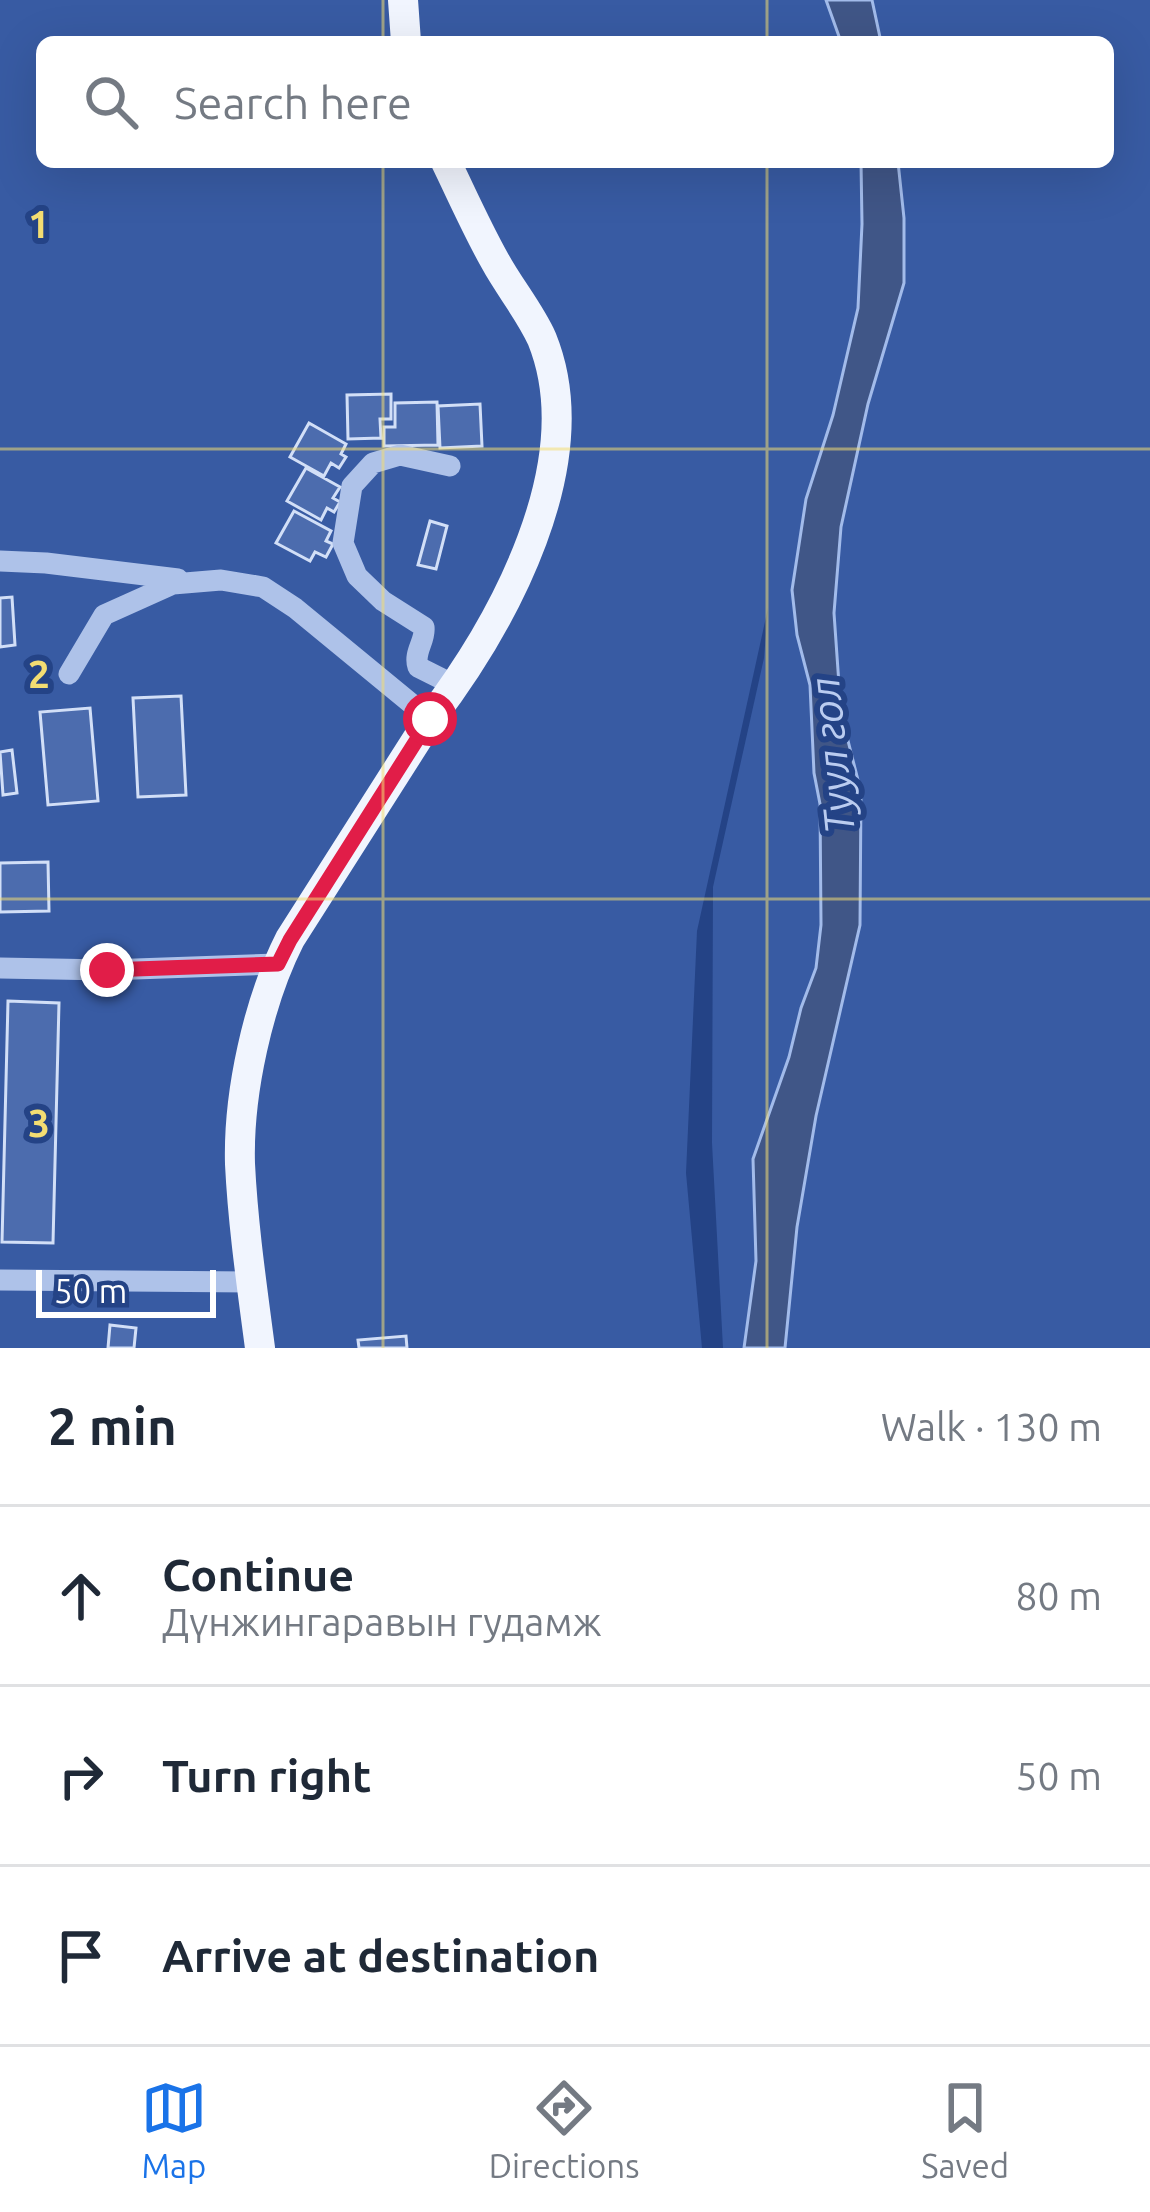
<!DOCTYPE html>
<meta charset="utf-8">
<style>
:root{--surface:#fff;--page:#f2f2f3;--text:#1f2937;--muted:#747a83;--line:#e0e1e3;--accent:#1a73e8}
body{margin:0;font-family:Ubuntu,sans-serif;background:var(--page);color:var(--text)}
.scale{position:absolute;left:36px;bottom:30px;width:180px;box-sizing:border-box;padding-left:12px;border:6px solid #fff;border-top:0;font-size:33px;line-height:42px;white-space:nowrap;color:#fff;-webkit-text-stroke:9px #244386;paint-order:stroke}
.stop{position:absolute;width:36px;height:36px;margin:-27px;border:9px solid #e11d48;border-radius:50%;background:#fff}
.stop.end{background:#e11d48;border-color:#fff;box-shadow:0 3px 12px #0008}
.list{margin:0;padding:0;list-style:none}
h2{display:flex;justify-content:space-between;align-items:center;height:156px;margin:0;padding:0 48px;font-size:51px}
h2 small{font-size:39px;font-weight:400;color:var(--muted)}
.list li{display:grid;grid-template-columns:78px 1fr auto;gap:36px;align-items:center;box-sizing:border-box;height:180px;padding:0 48px;border-top:3px solid var(--line)}
.list b{display:block;font-size:45px;white-space:nowrap}
.list p{margin:0;font-size:39px;white-space:nowrap;color:var(--muted)}
.list em{font-size:39px;font-style:normal;color:var(--muted)}
.icon{flex:none;width:66px;height:66px;fill:none;stroke:currentColor;stroke-width:2;stroke-linecap:round;stroke-linejoin:round}
.map{position:relative;flex:none;width:1150px;height:1348px;overflow:hidden}
.search{position:absolute;background:var(--surface);box-shadow:0 12px 48px #0002;left:36px;right:36px;top:36px;height:132px;display:flex;align-items:center;gap:30px;box-sizing:border-box;padding:0 42px;border-radius:18px;color:var(--muted);font-size:45px}
.sheet{height:696px;background:var(--surface)}
nav{display:flex;justify-content:space-around;align-items:center;box-sizing:border-box;height:168px;border-top:3px solid var(--line);background:var(--surface);font-size:33px;color:var(--muted)}
nav a{display:grid;justify-items:center;gap:6px}
nav .on{color:var(--accent)}
.map>svg:first-child{display:block}
.green{fill:#385ba3;fill-rule:evenodd}
.water{fill:#405687;stroke:#a2bbea;stroke-width:3}
.building{fill:#4c6cae;stroke:#d2dff7;stroke-width:3}
.lines{fill:none;stroke-linecap:round;stroke-linejoin:round}
.minor{stroke:#aec2e9;stroke-width:21}
.major{stroke:#f1f5fe;stroke-width:30}
.route{stroke:#e11d48;stroke-width:15}
.grid{fill:none;stroke:#f3dd72;stroke-width:3;stroke-opacity:0.55}
.labels{text-anchor:middle;stroke-width:12;stroke-linejoin:round;paint-order:stroke}
.water-label{font-size:42px;font-style:italic;fill:#baccf0;stroke:#244386}
.grid-label{font-size:39px;text-anchor:middle;font-weight:bold;fill:#f3dd72;stroke:#244386;stroke-width:12;stroke-linejoin:round;paint-order:stroke}
</style>
<div class="map">
<svg width="1150" height="1348" viewBox="0 0 1150 1348">
<rect width="100%" height="100%" fill="#244386"/>
<path class="green" d="M0,0H1150V1348H723L712,1143L713,887L764,658L768,608L697,931L686,1173L702,1348H0ZM42,42H1108V162H42Z"/>
<path class="water" d="M826,0H872L881,42H841Z
M861,162H898L904,218V283L868,404L841,527L834,613L841,713L861,792L860,925L816,1116L797,1227L785,1348H744L756,1261L753,1159L789,1057L801,1008L816,968L821,925L820,804L814,773L810,685L797,635L792,590L806,499L833,415L858,308L862,224Z"/>
<path class="building" d="M391,394V419H380L381,438L348,439L347,395Z
M437,402L438,445L384,446V427H395V403Z
M480,404L482,446L440,448L438,406Z
M309,423L346,444L341,454L346,457L339,468L331,463L324,476L290,457Z
M306,468L340,487L333,498L340,502L334,512L327,508L321,520L287,501Z
M294,511L331,531L326,541L333,544L326,557L315,552L310,561L276,543Z
M430,521L447,526L436,569L418,565Z
M12,597L15,645L0,647V598Z
M181,696L186,795L138,797L133,698Z
M90,708L98,801L48,805L40,712Z
M12,750L17,793L3,795L0,752Z
M48,862L49,911L0,912V863Z
M8,1001L59,1003L53,1243L2,1242Z
M110,1325L136,1328L134,1348H108Z
M406,1336L407,1348H359L358,1340Z"/>
<g class="lines">
<path class="minor" d="M450,466L400,455L373,463L352,486L343,543L357,576L383,601L424,627C426,641 413,652 418,667L456,686
M0,561L46,563L178,579
M69,674L104,615L173,584L221,580L263,587L295,608L430,719
M0,968L107,970L277,964
M0,1280L251,1282"/>
<path class="major" d="M403,0L406,42
M260,1348C252,1287 243,1225 240,1164C238,1094 258,1002 290,939L430,719C503,623 592,463 542,339C530,312 509,287 495,261C477,229 462,195 446,162"/>
</g>
<g class="lines">
<path class="route" d="M107,970L278,964L290,940L430,719"/>
</g>
<path class="grid" d="M383,0V42M767,0V42M383,162V1348M767,162V1348M0,449H1150M0,899H1150"/>
<g class="labels">
<g class="water-label">
<text transform="translate(832 756) rotate(-96)" y="15">Туул гол</text>
</g>
</g>
<g class="grid-label">
<text x="39" y="238">1</text>
<text x="39" y="688">2</text>
<text x="39" y="1137">3</text>
</g>
</svg>
<div class="scale">50 m</div>
<div class="stop" style="left:430px;top:719px"></div>
<div class="stop end" style="left:107px;top:970px"></div>
<div class="search"><svg class="icon" aria-label="search" viewBox="0 0 24 24"><circle cx="10" cy="10" r="6"/><path d="M15 15l6 6"/></svg>Search here</div>
</div>
<section class="sheet">
<h2>2 min<small>Walk · 130 m</small></h2>
<ul class="list">
<li><svg class="icon" aria-label="ahead" viewBox="0 0 24 24"><path d="M12 20V5M6 11l6-6 6 6"/></svg><div><b>Continue</b><p>Дүнжингаравын гудамж</p></div><em>80 m</em></li>
<li><svg class="icon" aria-label="right" viewBox="0 0 24 24"><path d="M7 20v-9h11M14 6l5 5-5 5"/></svg><div><b>Turn right</b></div><em>50 m</em></li>
<li><svg class="icon" aria-label="arrive" viewBox="0 0 24 24"><path d="M6 21V4h12l-3 4 3 4H6"/></svg><div><b>Arrive at destination</b></div></li>
</ul>
</section>
<nav>
<a class="on"><svg class="icon" aria-label="map" viewBox="0 0 24 24"><path d="M3 6l6-2 6 2 6-2v14l-6 2-6-2-6 2zM9 4v14M15 6v14"/></svg>Map</a>
<a><svg class="icon" aria-label="directions" viewBox="0 0 24 24"><path d="M12 3l9 9-9 9-9-9zM9 14v-3h6M13 9l2 2-2 2"/></svg>Directions</a>
<a><svg class="icon" aria-label="saved" viewBox="0 0 24 24"><path d="M7 4h10v16l-5-4-5 4z"/></svg>Saved</a>
</nav>
